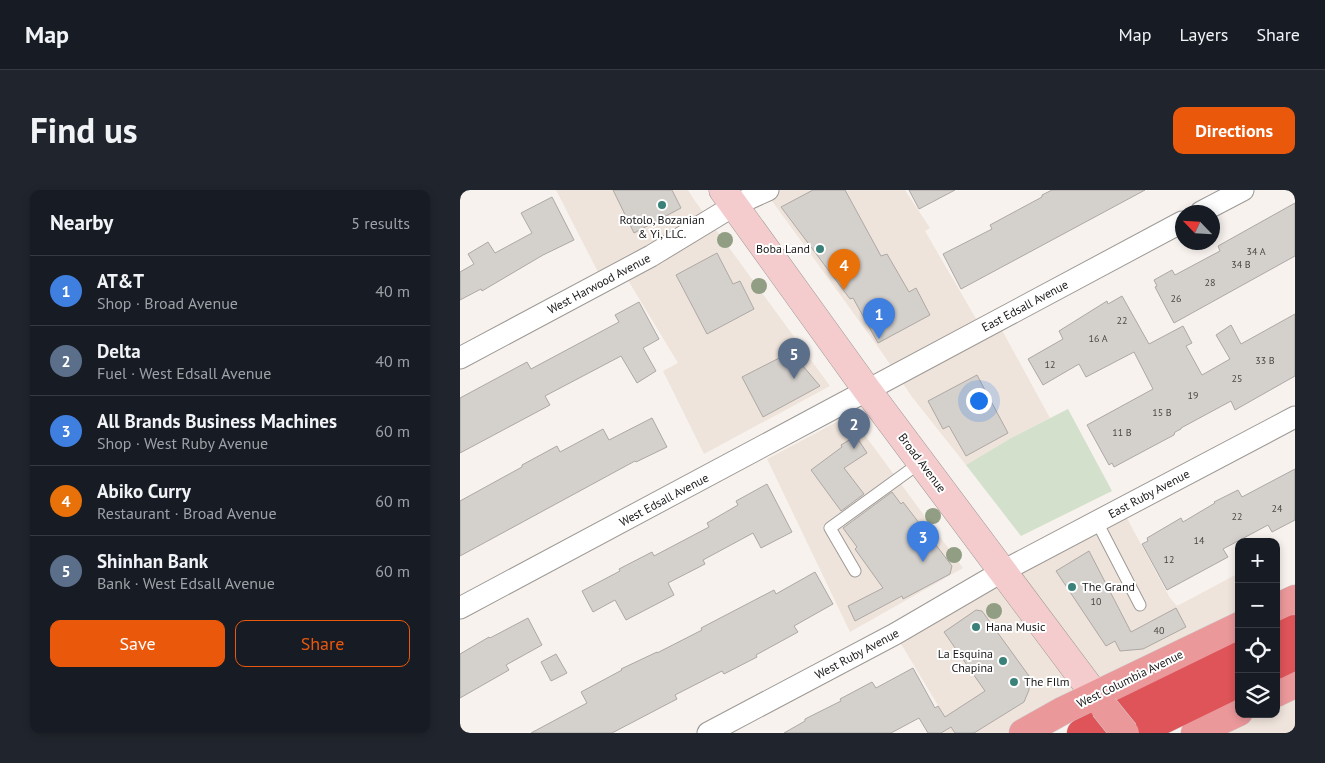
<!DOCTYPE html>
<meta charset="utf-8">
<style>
:root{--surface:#171b24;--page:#20242c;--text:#f1f3f6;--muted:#9ea1a6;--line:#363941;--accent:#ea580c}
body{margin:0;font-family:"PT Sans",sans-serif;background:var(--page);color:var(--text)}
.controls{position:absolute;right:15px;bottom:15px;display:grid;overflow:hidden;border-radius:10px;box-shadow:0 2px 8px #0003}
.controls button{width:45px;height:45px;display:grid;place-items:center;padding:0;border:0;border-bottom:1px solid var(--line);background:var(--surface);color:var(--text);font:25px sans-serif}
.compass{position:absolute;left:715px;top:15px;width:45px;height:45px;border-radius:50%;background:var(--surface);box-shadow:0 2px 8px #0003;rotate:295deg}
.you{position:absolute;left:518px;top:210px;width:18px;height:18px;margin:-12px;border:4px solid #fff;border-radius:50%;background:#1a73e8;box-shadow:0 0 0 8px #1a73e833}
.badge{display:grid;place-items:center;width:32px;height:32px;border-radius:50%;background:var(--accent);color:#fff;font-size:16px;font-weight:700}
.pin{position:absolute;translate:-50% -41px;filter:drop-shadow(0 1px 2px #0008)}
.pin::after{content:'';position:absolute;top:26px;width:18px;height:15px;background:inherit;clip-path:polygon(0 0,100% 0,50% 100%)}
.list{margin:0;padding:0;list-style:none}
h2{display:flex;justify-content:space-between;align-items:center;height:65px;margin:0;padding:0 20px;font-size:21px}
h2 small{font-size:16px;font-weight:400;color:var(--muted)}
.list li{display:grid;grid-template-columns:32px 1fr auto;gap:15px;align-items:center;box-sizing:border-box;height:70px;padding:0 20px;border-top:1px solid var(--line)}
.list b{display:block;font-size:19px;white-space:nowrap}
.list p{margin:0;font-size:16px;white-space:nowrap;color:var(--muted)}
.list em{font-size:16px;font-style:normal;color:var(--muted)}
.actions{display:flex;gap:10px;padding:15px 20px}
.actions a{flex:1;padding:11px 0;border:1px solid var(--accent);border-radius:10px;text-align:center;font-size:18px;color:var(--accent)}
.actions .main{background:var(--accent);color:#fff}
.icon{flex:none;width:28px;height:28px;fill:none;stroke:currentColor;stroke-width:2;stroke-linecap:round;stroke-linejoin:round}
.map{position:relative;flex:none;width:835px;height:543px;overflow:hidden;border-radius:10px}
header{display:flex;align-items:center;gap:30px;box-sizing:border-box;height:70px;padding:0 25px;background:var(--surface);border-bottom:1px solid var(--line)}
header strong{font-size:24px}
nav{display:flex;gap:28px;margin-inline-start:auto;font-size:18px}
.intro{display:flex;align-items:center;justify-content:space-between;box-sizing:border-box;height:120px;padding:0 30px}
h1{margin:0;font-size:35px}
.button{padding:12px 22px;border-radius:10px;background:var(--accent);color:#fff;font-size:18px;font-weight:700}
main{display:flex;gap:30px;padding:0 30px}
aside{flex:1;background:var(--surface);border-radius:10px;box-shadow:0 2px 8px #0003}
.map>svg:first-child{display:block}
.built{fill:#efe4db}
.green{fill:#d3e0cc}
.building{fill:#d4d0cc;stroke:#ada8a5}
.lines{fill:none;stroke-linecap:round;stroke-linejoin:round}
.lane-casing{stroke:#9d9995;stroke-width:13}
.street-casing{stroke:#9d9995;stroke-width:23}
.secondary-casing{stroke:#9d9995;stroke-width:29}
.primary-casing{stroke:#d1d1d1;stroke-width:29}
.highway-casing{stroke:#d1d1d1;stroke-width:29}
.lane{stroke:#fff;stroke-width:11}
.street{stroke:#fff;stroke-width:21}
.secondary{stroke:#f5cccd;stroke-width:28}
.primary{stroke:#eb989b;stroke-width:28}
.highway{stroke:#de5459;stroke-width:28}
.primary-bridge-casing{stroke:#d1d1d1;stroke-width:29;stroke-linecap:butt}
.primary-bridge{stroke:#eb989b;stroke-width:28}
.tree{fill:#929e84}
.poi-dot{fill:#3a8179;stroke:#fff;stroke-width:2}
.labels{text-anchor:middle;stroke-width:4;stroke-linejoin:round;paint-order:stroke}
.number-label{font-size:10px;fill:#494745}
.poi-label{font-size:12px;fill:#1b1918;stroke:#fff;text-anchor:start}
.street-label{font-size:12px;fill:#1b1918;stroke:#fff}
</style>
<header>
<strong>Map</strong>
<nav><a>Map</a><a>Layers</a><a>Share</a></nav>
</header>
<div class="intro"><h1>Find us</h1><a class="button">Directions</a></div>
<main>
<aside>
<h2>Nearby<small>5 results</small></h2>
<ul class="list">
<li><span class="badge" style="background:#3f7fe0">1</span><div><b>AT&amp;T</b><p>Shop · Broad Avenue</p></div><em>40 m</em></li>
<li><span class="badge" style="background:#5c6f8a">2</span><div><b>Delta</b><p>Fuel · West Edsall Avenue</p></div><em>40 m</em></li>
<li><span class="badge" style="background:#3f7fe0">3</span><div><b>All Brands Business Machines</b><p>Shop · West Ruby Avenue</p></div><em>60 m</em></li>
<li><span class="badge" style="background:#e8710a">4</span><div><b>Abiko Curry</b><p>Restaurant · Broad Avenue</p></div><em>60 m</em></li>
<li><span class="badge" style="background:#5c6f8a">5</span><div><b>Shinhan Bank</b><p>Bank · West Edsall Avenue</p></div><em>60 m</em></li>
</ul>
<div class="actions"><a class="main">Save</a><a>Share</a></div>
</aside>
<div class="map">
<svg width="835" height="543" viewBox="0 0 835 543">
<rect width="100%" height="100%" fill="#f7f2ee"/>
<path class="built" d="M96,0H228L235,11L370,196L244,264L203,181L218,173L163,82L143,92Z
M304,0H445L470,38L465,41L522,139L537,131L590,228L551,248L506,275L452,207L421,161Z
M390,225L503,378L390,442L307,269Z
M662,319L710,408L717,416L779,383V436L563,543H481L491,537L435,444Z
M835,494V543H735L779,524H816V503Z"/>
<path class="green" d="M608,219L652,301L561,346L506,275L551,248Z"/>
<path class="building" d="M153,0H212L221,18L174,43Z
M353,0H385L421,66L427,64L449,102L456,98L470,125L418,153L393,108L390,109L321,17Z
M449,0H495L459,19Z
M592,0H685L501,99L483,64L532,39L530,35L582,7V5Z
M92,7L114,50L83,65L22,101L21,99L0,110V82L14,74L8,64L28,52L35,63L72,43L61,23Z
M835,13V66L714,133L695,97L697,96L694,90L712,80L715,85L760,61L758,56Z
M257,63L273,94L280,91L294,119L247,144L216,85Z
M662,106L689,154L723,136L732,153L726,156L742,185L770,169L756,145L771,135L781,154L835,124V186L775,220L771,211L721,238V239L715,242L714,245L697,254L654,277L652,273L649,275L627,235L693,199L674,162L626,187L619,174L583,195L568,169L603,149L599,141L647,111L648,114Z
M179,112L199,149L183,158L196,181L177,193L161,166L85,206L90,215L0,263V208L67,172L71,179L159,132L155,125Z
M331,162L360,196L303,227L282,187Z
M517,185L548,243L506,266L489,236L483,239L468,211Z
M192,228L207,257L176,272L175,271L0,366V311L62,277V275L97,256L100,262L143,239L149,250Z
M396,246L407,263L384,278L404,304L381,321L351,280L382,257L381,255Z
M835,279V330L812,342L808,335L763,359L768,367L707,400L682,354L688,351L687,348L721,328L723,332L755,313L754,312L778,300L782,307Z
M307,294L332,342L301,358L293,343L243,370L245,374L208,393L214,405L166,430L155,410L133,422L122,401L160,381L159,379L192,362L194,366L249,337L247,333L278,315L276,311Z
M432,302L441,314L443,312L492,376L490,384L443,409L442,406L395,431L388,416L423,398L395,359L397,357L383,338Z
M629,361L671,442L716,418L726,437L683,459L660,461L655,451L646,456L596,381Z
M355,382L373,414L334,436L338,442L296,465L297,467L264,484L262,481L215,505L217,509L152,543H71L127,513L121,502L162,480L161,479L197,462V463L242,440L241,438L314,400L316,404Z
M516,420L522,421L569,486V500L564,512L514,543H495L491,537L481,543H468L459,528L431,543H324L345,531V529L381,511L380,509L412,492L416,498L453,478L475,518L478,516L485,527L525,501L484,442Z
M68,428L82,455L46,475L49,480L0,508V464L29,447L30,448Z
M96,464L107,483L91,491L81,472Z"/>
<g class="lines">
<g class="lane-casing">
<path id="lane" d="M637,332L680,415
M395,381L370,338L461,272"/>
</g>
<g class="street-casing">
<path id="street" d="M741,22L783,0
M0,168L191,66L275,15L308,0
M0,418C241,290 481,160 722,32
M248,543L435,444L543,381L835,227"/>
</g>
<g class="secondary-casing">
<path id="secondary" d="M263,0L407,200L635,505"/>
</g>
<g class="primary-casing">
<path id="primary" d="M816,418L835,409
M816,503L835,494
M563,543L604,520L779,436
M735,543L779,522"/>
</g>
<g class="highway-casing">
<path id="highway" d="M816,448L835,439
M816,475L835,466
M621,543L779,466
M676,543L779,493"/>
</g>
<use href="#lane" class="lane"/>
<use href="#street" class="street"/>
<use href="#secondary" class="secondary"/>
<use href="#primary" class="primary"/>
<use href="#highway" class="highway"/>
<g class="primary-bridge-casing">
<path id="primary-bridge" d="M644,517L665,543"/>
</g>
<use href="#primary-bridge" class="primary-bridge"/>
</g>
<g class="tree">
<circle cx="265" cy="50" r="8"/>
<circle cx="299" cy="96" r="8"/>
<circle cx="473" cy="326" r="8"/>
<circle cx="494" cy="365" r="8"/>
<circle cx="534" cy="421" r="8"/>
</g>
<g class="poi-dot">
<circle cx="202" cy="15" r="5"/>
<circle cx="360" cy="59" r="5"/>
<circle cx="612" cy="397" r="5"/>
<circle cx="516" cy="437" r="5"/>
<circle cx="543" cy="471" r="5"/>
<circle cx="554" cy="492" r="5"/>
</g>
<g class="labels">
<g class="number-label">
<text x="796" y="65">34 A</text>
<text x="781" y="78">34 B</text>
<text x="750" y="96">28</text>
<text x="716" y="112">26</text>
<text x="662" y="134">22</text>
<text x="638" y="152">16 A</text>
<text x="805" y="174">33 B</text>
<text x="590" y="178">12</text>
<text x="777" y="192">25</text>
<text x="733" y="209">19</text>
<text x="702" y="226">15 B</text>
<text x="662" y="246">11 B</text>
<text x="817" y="322">24</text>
<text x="777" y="330">22</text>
<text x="739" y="354">14</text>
<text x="709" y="373">12</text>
<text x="636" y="415">10</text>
<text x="699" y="444">40</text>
</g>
<g class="poi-label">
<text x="202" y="34" text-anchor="middle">Rotolo, Bozanian<tspan x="202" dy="14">&amp; Yi, LLC.</tspan></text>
<text x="350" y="63" text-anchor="end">Boba Land</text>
<text x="622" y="401">The Grand</text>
<text x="526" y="441">Hana Music</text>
<text x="533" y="468" text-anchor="end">La Esquina<tspan x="533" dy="14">Chapina</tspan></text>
<text x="564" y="496">The FIlm</text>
</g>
<g class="street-label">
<text transform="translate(139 94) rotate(-28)" y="4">West Harwood Avenue</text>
<text transform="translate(565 116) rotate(-28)" y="4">East Edsall Avenue</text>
<text transform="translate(462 273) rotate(53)" y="4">Broad Avenue</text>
<text transform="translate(689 304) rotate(-28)" y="4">East Ruby Avenue</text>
<text transform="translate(204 310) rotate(-28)" y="4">West Edsall Avenue</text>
<text transform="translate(397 464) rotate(-28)" y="4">West Ruby Avenue</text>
<text transform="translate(670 489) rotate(-26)" y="4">West Columbia Avenue</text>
</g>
</g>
</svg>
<div class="controls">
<button>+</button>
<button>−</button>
<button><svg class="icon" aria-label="locate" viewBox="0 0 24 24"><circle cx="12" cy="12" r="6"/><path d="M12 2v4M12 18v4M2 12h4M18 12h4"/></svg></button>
<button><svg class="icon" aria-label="layers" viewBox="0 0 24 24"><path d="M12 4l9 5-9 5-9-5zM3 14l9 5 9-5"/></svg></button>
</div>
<svg class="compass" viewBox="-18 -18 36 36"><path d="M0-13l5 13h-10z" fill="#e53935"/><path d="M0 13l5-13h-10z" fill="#9ea1a6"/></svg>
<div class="you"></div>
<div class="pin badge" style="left:419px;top:149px;background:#3f7fe0">1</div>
<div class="pin badge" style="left:394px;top:259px;background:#5c6f8a">2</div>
<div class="pin badge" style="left:463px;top:372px;background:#3f7fe0">3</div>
<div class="pin badge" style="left:384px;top:100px;background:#e8710a">4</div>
<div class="pin badge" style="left:334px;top:189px;background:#5c6f8a">5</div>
</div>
</main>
